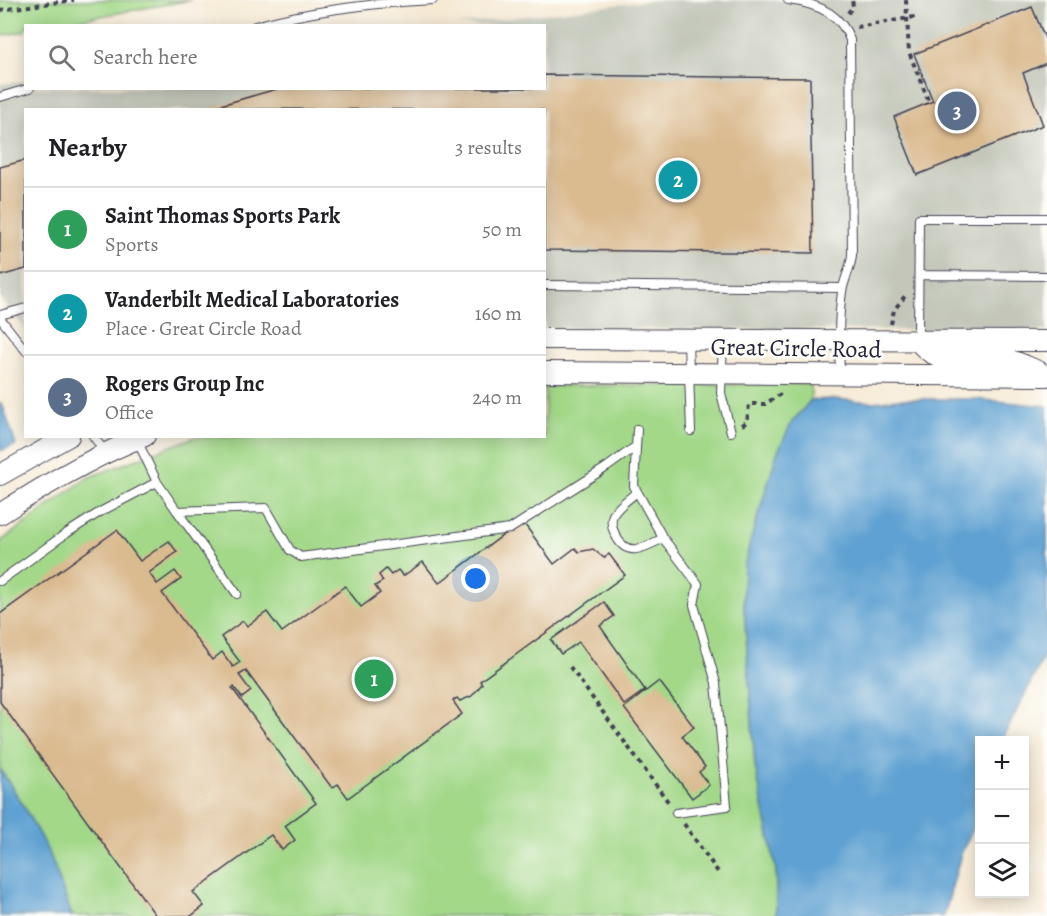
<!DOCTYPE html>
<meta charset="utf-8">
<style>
:root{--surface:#fff;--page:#f2f2f2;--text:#202124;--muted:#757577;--line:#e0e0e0;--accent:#d93025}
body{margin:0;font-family:Alegreya,serif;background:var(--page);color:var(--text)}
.controls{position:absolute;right:18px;bottom:18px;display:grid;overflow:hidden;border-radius:0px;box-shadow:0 3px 15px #0003}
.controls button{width:54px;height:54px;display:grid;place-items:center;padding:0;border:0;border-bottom:2px solid var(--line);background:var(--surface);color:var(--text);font:30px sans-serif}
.you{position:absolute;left:476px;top:579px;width:21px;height:21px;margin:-15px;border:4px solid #fff;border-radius:50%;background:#1a73e8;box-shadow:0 0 0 9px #1a73e833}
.badge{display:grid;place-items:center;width:39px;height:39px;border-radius:50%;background:var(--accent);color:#fff;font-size:20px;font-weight:700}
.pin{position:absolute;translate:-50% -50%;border:3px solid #fff;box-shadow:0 2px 6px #0006}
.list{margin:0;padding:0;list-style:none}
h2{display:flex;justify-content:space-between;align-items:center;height:78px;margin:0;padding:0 24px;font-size:26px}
h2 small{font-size:20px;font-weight:400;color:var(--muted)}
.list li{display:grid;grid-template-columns:39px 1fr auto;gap:18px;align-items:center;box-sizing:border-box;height:84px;padding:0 24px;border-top:2px solid var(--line)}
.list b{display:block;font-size:22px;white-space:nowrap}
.list p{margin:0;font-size:20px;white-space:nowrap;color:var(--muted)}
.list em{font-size:20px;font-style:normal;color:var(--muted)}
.icon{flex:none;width:33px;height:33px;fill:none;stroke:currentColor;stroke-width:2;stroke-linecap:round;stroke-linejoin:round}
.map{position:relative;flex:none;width:1047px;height:916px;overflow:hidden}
.search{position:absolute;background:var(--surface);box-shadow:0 3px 15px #0003;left:24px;top:24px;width:522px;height:66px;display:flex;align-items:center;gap:15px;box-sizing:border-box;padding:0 21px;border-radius:0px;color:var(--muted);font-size:22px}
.panel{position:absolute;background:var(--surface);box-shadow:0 3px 15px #0003;left:24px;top:108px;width:522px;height:330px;border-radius:0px}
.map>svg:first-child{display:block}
.industrial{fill:#c3c6b9}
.green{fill:#a3d889;stroke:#627d62;stroke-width:1.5}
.water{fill:#5ea1d2;stroke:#406286;stroke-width:1.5}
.building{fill:#daba8f}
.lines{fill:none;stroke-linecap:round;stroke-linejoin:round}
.service-casing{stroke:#424052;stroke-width:10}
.tertiary-casing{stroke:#424052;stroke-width:22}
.path{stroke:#424052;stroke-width:4;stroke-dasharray:4.5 4.5;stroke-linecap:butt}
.service{stroke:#fff;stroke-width:8}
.tertiary{stroke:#fff;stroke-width:20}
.labels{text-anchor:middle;stroke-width:6;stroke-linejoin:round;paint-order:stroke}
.street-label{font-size:24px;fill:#22223b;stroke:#fdfcf7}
</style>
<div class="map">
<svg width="1047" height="916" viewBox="0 0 1047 916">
<rect width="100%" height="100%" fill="#fdfcf7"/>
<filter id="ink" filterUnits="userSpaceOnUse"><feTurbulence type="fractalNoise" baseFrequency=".0167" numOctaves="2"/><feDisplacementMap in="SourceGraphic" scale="12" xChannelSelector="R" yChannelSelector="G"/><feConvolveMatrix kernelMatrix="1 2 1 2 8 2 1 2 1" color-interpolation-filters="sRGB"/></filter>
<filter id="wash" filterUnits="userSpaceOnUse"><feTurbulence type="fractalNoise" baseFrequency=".008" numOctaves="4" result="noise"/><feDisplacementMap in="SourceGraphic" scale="24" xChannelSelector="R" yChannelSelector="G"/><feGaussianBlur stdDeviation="1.35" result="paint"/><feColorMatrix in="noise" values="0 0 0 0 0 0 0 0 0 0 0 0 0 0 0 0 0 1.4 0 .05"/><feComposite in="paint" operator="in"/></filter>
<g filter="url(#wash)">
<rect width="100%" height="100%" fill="#f6ead5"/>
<path class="industrial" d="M655,0H1047V331L545,328L544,110H26L25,328L0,298V84L25,81L26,88H544V26L456,25Z"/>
<path class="green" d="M0,0H191L50,25L26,26L25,31L0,36Z
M811,384V400L792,422L743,592L755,765L776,870V916H72L51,857L23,805L0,769V542L87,478L195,437L544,436L545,386Z"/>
<path class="water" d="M833,399L874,402L898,399H974L1047,406V650L1002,740H980L979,816L961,854L944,916H776V870L755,766L743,592L744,566L752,535L777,453L792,422L811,400Z
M0,403L4,409L16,445L0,451Z
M0,769L23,805L51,857L72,916H0Z"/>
<g id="blocks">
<path class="building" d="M1032,7L1047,43V63L1023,73L1043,125L917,175L894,117L933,101L914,54Z
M544,75L810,78L813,253L544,250V110L207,109L280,88H544Z
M26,160V269L0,276V167Z
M522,521L554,564L575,548L579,552L593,549L604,558L609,554L625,575L480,681L482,684L472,696L460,701L457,698L453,701L462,714L348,798L338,784L332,788L246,671L239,675L251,691L242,698L234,687L232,688L316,803L285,826L295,840L282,850L271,835L193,892L204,906L191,916H156L0,702V614L117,530L140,561L169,541L177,552L149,573L157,584L175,571L181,579L162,593L212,660L222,652L233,667L240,662L221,637L243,621L247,626L267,612L282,632L345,586L361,607L380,593L375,586L383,581L379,575L386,569L391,575L398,570L403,576L423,562L439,583Z
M604,602L614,616L600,626L645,690L624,705L579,642L561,654L551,640Z
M659,681L694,727L682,736L705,767L699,772L709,785L692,798L624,708Z"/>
</g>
</g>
<g filter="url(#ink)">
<use href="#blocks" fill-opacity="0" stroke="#424052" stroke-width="1.5"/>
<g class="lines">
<g class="service-casing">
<path id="service" d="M788,0C815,3 841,13 850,40L852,255C851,268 844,279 842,292C838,319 839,346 840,373
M255,26C313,10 373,3 433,0
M0,97L30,88
M919,275L1047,276
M544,285L842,288
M0,315L26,308
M0,318L26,351
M918,338L919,218H1047
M688,341L691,431
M723,341L721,393L731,432
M637,429L634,486L663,538L698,584L694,605L716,683L727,806L676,813
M93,436L105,452
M137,440L157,482L177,511L266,508L290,550L301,557L510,529L607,467L635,447
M637,492C630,498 618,506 613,515C610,522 612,528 615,534C626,559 644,548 663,538
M177,511L237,594
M0,581L64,535L100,512L157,482"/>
</g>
<g class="tertiary-casing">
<path id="tertiary" d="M544,339L1047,341
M918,340C939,372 978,353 1009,360C1020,362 1030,368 1040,372
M544,372L1047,376
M0,475L69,436
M0,514C45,485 95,455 145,436"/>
</g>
<path class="path" d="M906,0L909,52L928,100
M0,10L74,0
M848,13L853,6L852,0
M857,27L915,17
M891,324L894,310L906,295
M742,425L747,422L749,404H765L782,393
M570,667L669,803
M684,824L718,872"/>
<use href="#service" class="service"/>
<use href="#tertiary" class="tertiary"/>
</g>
</g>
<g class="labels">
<g class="street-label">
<text transform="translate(796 348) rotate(1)" y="8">Great Circle Road</text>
</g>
</g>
</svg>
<div class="controls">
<button>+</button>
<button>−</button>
<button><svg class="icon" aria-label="layers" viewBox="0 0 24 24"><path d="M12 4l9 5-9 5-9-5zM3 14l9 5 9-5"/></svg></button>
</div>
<div class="you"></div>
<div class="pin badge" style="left:374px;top:679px;background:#2e9e5b">1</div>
<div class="pin badge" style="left:678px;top:180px;background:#0f9aa8">2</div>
<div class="pin badge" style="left:957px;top:111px;background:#5c6f8a">3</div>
<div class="search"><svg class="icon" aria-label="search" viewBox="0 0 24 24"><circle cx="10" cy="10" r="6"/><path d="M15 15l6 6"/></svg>Search here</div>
<section class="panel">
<h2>Nearby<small>3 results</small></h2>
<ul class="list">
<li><span class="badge" style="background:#2e9e5b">1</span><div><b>Saint Thomas Sports Park</b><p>Sports</p></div><em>50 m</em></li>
<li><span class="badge" style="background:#0f9aa8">2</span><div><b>Vanderbilt Medical Laboratories</b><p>Place · Great Circle Road</p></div><em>160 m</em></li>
<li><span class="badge" style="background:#5c6f8a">3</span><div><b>Rogers Group Inc</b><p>Office</p></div><em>240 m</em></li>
</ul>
</section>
</div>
